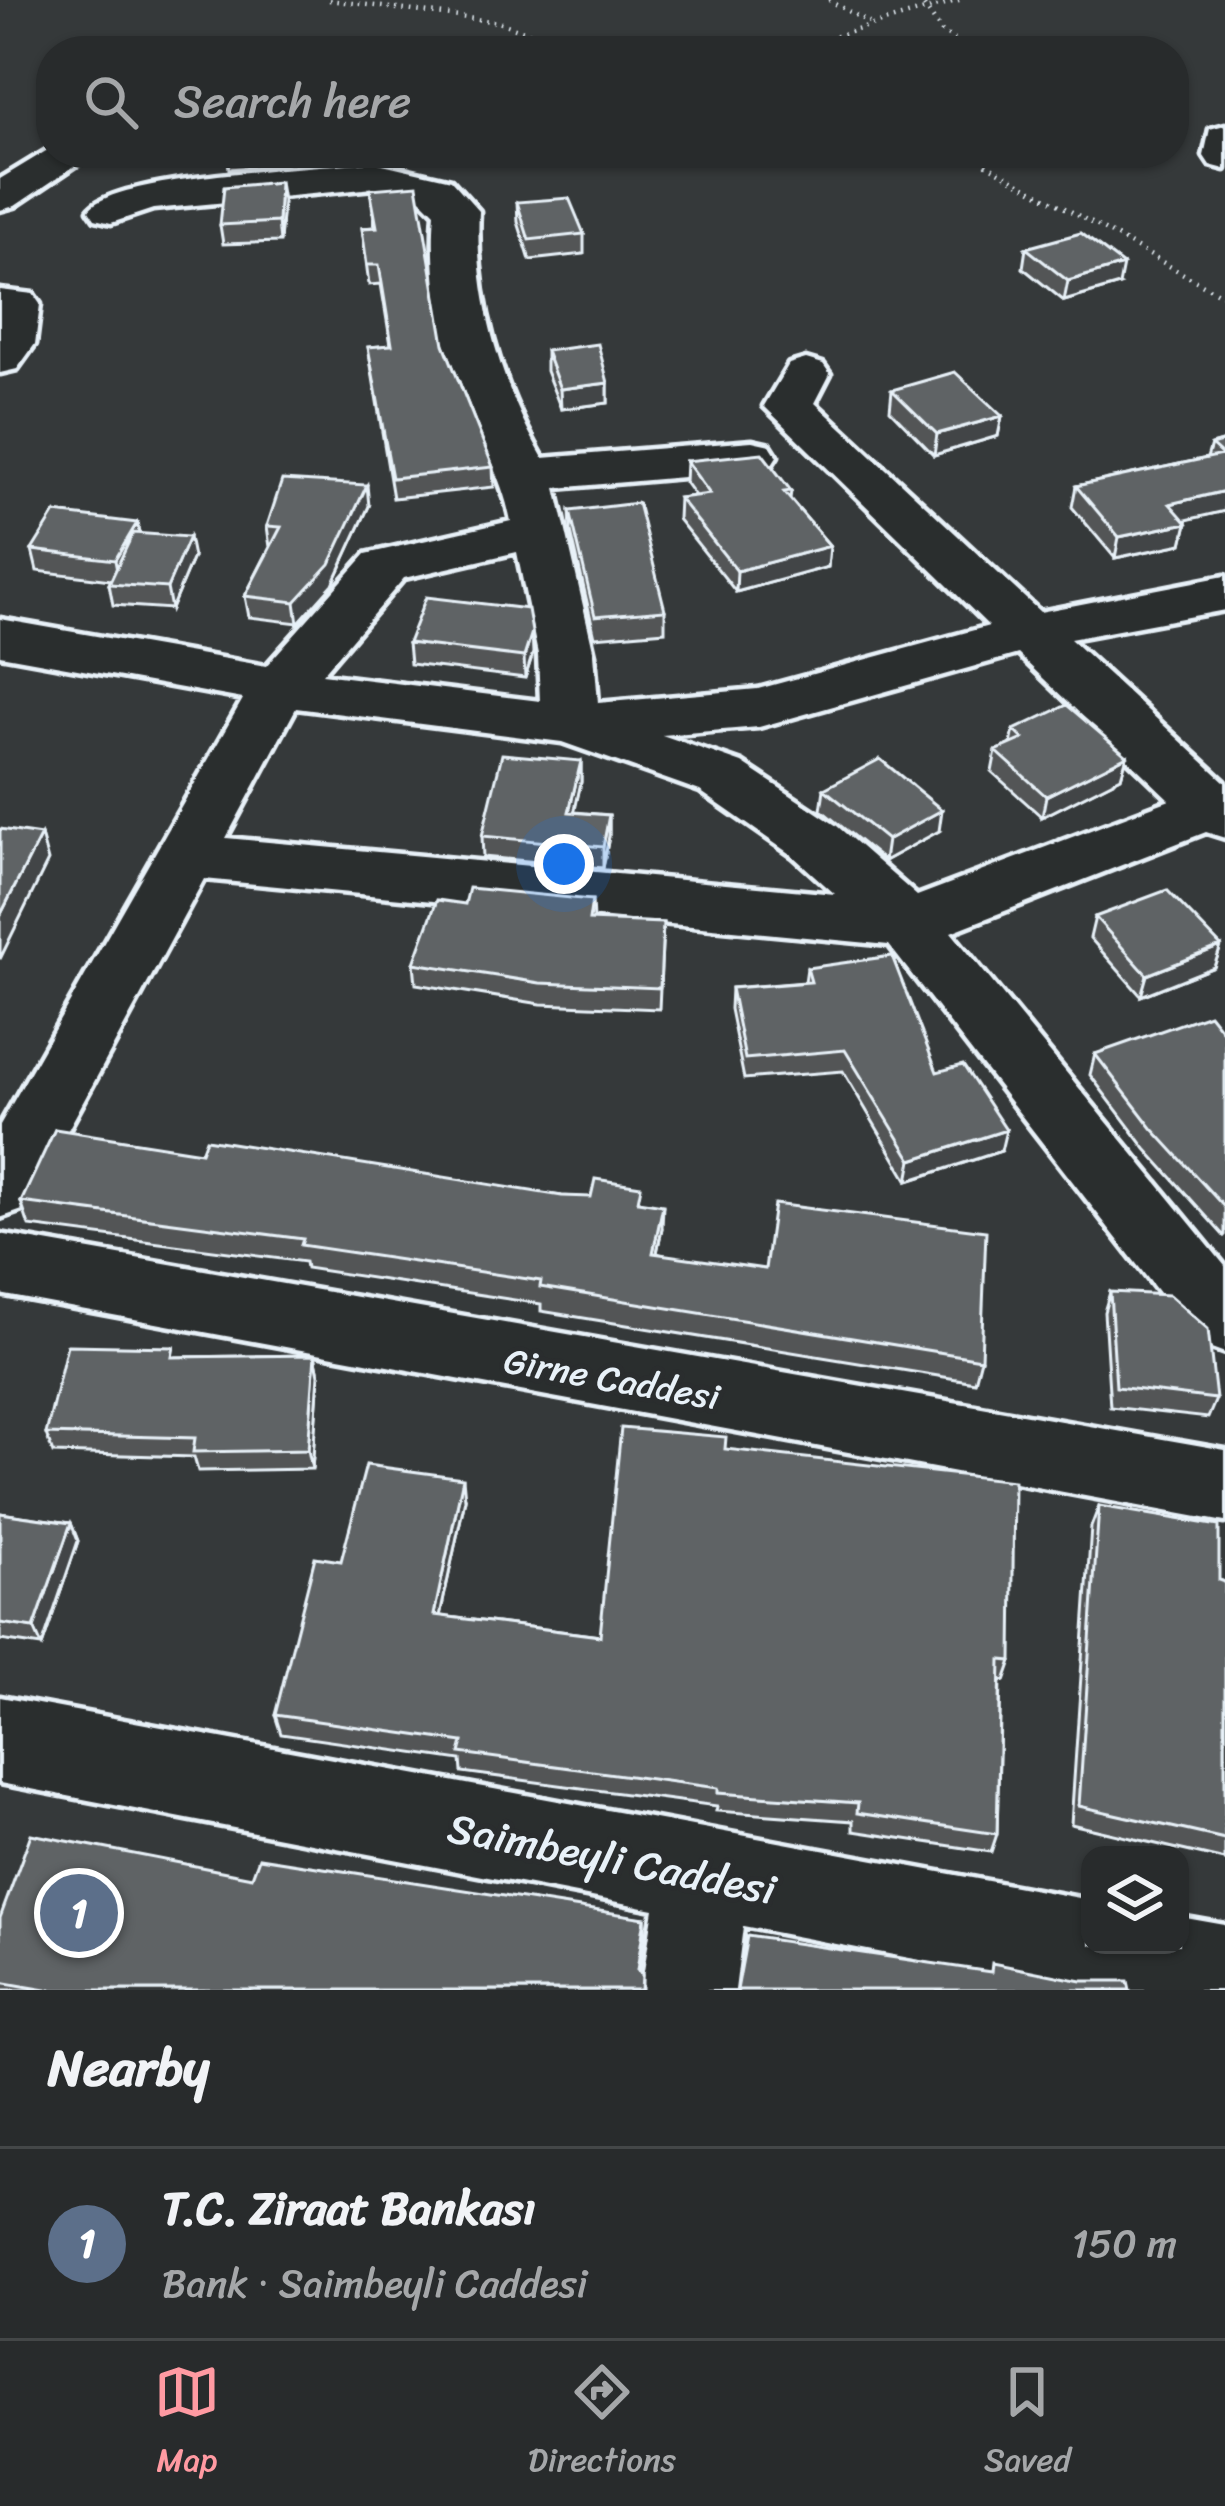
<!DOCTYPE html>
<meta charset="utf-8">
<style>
:root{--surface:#282b2c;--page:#343738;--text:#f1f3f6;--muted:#a5a7a9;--line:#444748;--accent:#ff9aa2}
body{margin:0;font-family:Sriracha,sans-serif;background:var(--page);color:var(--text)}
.controls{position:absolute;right:36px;bottom:36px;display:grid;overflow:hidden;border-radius:24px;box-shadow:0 3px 9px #0004}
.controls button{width:108px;height:108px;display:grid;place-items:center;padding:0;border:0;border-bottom:3px solid var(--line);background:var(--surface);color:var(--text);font:60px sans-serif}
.you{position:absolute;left:564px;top:864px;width:42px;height:42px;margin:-30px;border:9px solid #fff;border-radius:50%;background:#1a73e8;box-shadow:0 0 0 18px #1a73e833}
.badge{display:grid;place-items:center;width:78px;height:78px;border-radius:50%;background:var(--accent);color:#fff;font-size:39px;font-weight:700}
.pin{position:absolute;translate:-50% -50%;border:6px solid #fff;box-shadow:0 3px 12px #0006}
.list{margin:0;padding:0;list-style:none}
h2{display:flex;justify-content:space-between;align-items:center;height:156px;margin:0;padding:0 48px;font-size:51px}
h2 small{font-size:39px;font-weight:400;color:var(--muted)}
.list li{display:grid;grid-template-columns:78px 1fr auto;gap:36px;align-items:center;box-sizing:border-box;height:192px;padding:0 48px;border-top:3px solid var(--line)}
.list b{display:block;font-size:45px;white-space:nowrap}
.list p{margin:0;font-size:39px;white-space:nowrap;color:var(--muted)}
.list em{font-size:39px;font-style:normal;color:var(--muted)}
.icon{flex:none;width:66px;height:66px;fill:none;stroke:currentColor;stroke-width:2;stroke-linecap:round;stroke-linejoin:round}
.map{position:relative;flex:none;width:1225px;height:1990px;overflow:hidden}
.search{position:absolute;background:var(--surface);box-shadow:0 3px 9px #0004;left:36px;right:36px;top:36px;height:132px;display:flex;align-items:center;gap:30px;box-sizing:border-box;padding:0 42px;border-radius:48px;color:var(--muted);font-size:45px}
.sheet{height:348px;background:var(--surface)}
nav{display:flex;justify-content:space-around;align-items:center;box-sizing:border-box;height:168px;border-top:3px solid var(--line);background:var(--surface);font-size:33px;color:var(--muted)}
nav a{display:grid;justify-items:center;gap:6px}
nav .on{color:var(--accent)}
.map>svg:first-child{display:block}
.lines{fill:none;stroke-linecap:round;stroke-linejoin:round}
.minor-casing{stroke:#e8f1f8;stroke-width:9}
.path{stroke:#e8f1f8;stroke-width:4.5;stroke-dasharray:1.5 6;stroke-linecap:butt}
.minor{fill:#2a2d2e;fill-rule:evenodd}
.wall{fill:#525557;stroke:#e8f1f8;stroke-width:3}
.shaded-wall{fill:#424547;stroke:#e8f1f8;stroke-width:3}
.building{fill:#5f6365;stroke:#e8f1f8;stroke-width:3}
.labels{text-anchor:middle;stroke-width:10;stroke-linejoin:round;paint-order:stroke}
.street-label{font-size:36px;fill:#e8f1f8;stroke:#2a2d2e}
.near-street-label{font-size:42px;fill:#e8f1f8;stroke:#2a2d2e}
</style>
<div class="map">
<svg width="1225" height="1990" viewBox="0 0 1225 1990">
<rect width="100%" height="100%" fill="#35393a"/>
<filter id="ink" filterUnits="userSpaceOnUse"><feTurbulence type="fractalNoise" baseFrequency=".00833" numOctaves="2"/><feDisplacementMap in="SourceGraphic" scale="24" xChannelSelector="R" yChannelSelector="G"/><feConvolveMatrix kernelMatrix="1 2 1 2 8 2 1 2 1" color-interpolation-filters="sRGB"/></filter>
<g filter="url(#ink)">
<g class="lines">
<g class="minor-casing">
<path id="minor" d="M1225,125V169L1210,165L1204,156L1210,129Z
M51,148V153H94L15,206L0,210V179Z
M374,162L451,180L479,211C474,297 500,384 543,458L752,441L770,445L777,456L770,467L752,471L556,488L594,654L598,703L758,689L989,626L764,406L789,364L806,359L823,364L830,374L815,403L1040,612L1225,576V610L1070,639L1225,782V838L1206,832L951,932L1225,1266V1353L1198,1343L889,945L204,879L25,1209L0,1218V1125L243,699L0,655V619L266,666L366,554L511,521C500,469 484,454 465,408C441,353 430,272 435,213L421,199L374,188L153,209L111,223L95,219L89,210C113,175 323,167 374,162ZM517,552L538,654L540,701L322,674L404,578ZM1018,654L1170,800L917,896L837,826L742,763L662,735L759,727ZM296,708L562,742L700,791L793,856L835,894L226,838Z
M0,290L33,294L40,304L35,344L17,369L0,373Z
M0,1234L1225,1450V1522L0,1294Z
M0,1697L1090,1900V1945H1180V1917L1225,1925V1990H1076L743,1926L735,1990H641L654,1909L0,1783Z"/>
</g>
<path class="path" d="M329,0L498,22L582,51
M829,0L869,23
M920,0L942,32L973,51
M785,51L959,0
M966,153L1225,297"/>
<use href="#minor" class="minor"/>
</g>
<path class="wall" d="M227,153H286L285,164L229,169Z
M370,189L444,344L493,467L494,487L393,498L368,347L391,345L381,284L369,285L362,228L375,227Z
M283,201L280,242L223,244L220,225Z
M517,202L584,234V254L530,260L518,222Z
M1026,248L1119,285L1064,301L1023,268Z
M546,351L608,383V403L561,409L546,371Z
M892,390L1002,416L998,436L934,455L890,410Z
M1225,441V511L1184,520L1187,523L1182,544L1115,558L1072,507L1076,486L1207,458L1211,445Z
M686,461L791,491L790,499L830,546L828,567L736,592L678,519L679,498L695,496L685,482Z
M369,506L333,584L298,623L249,617L245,596L270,547L267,526Z
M570,511L665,610V631L595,637L571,532Z
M137,523L139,533L193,557L171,609L113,605L109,584L111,580L37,571L32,550Z
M408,643L533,653L525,678L410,664Z
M1014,730L1127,756L1121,777L1042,817L992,772L996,751L1011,744Z
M581,761V782L574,812L609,815V836L603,868L483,857L482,836Z
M824,789L939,831L884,861L821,810Z
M592,900L593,920L663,923L659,1009L541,1004L416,984L414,963L465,904Z
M1095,917L1221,946L1214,967L1141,996L1090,938Z
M807,968L937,1072L1001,1151L908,1181L843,1071L744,1079L730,1009L731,988L805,982Z
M1225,1034V1235L1224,1236L1146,1149L1090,1075L1095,1054Z
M201,1152L562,1196L640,1201L662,1228L657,1253L981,1359L975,1382L541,1311V1304L306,1268L305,1262L29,1226L21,1202Z
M1110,1292L1216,1399L1208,1418L1110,1407L1104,1312Z
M315,1355L319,1375L312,1469L198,1471L194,1457L53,1453L46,1434L176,1357Z
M725,1449L1012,1661L1005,1681L1001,1680L997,1834L991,1852L853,1831V1821L716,1811L717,1806L462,1772L461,1760L281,1734L275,1715L341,1561L465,1499L440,1616L600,1636Z
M1099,1506L1219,1580L1225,1582V1860L1071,1824L1091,1527Z
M0,1513L71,1523L78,1541L42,1646L0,1640Z
M252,1877L645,1918V1938L639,1972L642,1975V1990H0V1918Z"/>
<path class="shaded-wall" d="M280,182L283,201L280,242L278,222Z
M1123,265L1119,285L1064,301L1068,281Z
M608,383V403L561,409L560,389Z
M1002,416L998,436L934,455L937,434Z
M367,485L369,506L333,584L298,623L295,602Z
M1225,491V511L1165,525L1170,504Z
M137,523L141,544L119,581L115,560Z
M1187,523L1182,544L1115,558L1119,537Z
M189,537L193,557L171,609L167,588Z
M830,546L828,567L736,592L737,571Z
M532,632L533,653L525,678L524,657Z
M1127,756L1121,777L1042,817L1046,796Z
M581,761V782L570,833L569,812Z
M942,810L939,831L884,861L887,840Z
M609,815V836L603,868V847Z
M41,835L48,861L0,959V916Z
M1221,946L1214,967L1141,996L1147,975Z
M1006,1130L1001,1151L908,1181L912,1160Z
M663,1205L662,1228L652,1276L653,1253Z
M315,1355L319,1375L312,1469L308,1450Z
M463,1478L465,1499L436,1635L434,1615Z
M71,1523L78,1541L42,1646L34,1628Z
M645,1918V1938L637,1989V1970Z"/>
<path class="building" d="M280,182L278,222L220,225L224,187Z
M417,185L444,344L493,467L392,478L368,347L392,345L379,265H367L362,228L377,227L370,189Z
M569,198L584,234L529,240L517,202Z
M1081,233L1123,265L1068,281L1026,248Z
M598,344L608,383L560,389L546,351Z
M955,372L1002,416L937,434L892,390Z
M1225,441V491L1170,504L1187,523L1119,537L1076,486L1222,455L1211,445Z
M762,453L791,491L784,492L830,546L737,571L679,498L710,494L686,461Z
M282,480L367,485L330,564L295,602L245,596L281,527L267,526Z
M638,503L665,610L595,616L570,511Z
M55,513L137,523L115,560L32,550Z
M133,533L189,537L167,588L109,584Z
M426,597L528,609L532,632L524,657L408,643Z
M1067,705L1127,756L1046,796L996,751L1023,739L1014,730Z
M502,754L581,761L569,812L609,815L603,847L482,836Z
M880,759L942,810L887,840L824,789Z
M0,829L41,835L0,916Z
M469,888L592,900L589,920L663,923L660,988L540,983L414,963L437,900L465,904Z
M1167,890L1221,946L1147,975L1095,917Z
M892,956L937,1072L963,1065L1006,1130L912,1160L845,1050L745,1059L731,988L811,982L807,968Z
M1209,1014L1225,1034V1208L1152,1128L1095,1054Z
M55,1129L201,1152L206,1139L562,1196L591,1197L595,1179L641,1186L638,1201L663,1205L653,1253L765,1269L774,1204L986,1231L981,1359L540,1287L541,1281L301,1245L303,1239L21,1202Z
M1110,1292L1169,1295L1208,1329L1216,1399L1116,1387Z
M67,1345L174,1347L172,1357L315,1355L308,1450L193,1452L195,1438L46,1434Z
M621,1428L726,1437L725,1449L1014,1481L1012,1661L1001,1660L997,1834L857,1813L858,1803L718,1793V1788L460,1753L463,1742L275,1715L315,1557L341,1561L366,1465L463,1478L434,1615L600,1636Z
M1099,1506L1219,1526V1580L1225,1582V1839L1079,1806Z
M0,1513L71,1523L34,1628L0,1623Z
M31,1834L252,1877L259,1858L645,1918L637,1970L642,1975L641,1990H46L0,1982V1918Z
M747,1936L991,1972L992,1963L1082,1981H1128L1130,1990H737Z"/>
</g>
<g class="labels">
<g class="street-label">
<text transform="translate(612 1378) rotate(10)" y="13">Girne Caddesi</text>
</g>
<g class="near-street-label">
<text transform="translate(612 1858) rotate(11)" y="15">Saimbeyli Caddesi</text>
</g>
</g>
</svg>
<div class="controls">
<button><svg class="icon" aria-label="layers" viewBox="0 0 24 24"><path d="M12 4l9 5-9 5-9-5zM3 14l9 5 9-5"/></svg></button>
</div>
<div class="you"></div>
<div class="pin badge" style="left:79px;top:1913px;background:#5c6f8a">1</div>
<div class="search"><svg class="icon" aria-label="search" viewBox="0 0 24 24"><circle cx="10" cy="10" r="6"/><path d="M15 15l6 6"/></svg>Search here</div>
</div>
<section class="sheet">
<h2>Nearby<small></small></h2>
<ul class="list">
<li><span class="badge" style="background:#5c6f8a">1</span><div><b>T.C. Ziraat Bankası</b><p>Bank · Saimbeyli Caddesi</p></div><em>150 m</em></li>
</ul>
</section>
<nav>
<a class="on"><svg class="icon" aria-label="map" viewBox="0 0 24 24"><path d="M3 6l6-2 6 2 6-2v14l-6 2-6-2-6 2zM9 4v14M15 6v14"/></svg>Map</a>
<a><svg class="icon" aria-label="directions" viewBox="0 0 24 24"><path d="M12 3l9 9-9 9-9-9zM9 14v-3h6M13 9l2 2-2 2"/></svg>Directions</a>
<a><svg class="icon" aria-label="saved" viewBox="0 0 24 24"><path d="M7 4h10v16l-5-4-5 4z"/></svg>Saved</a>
</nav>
